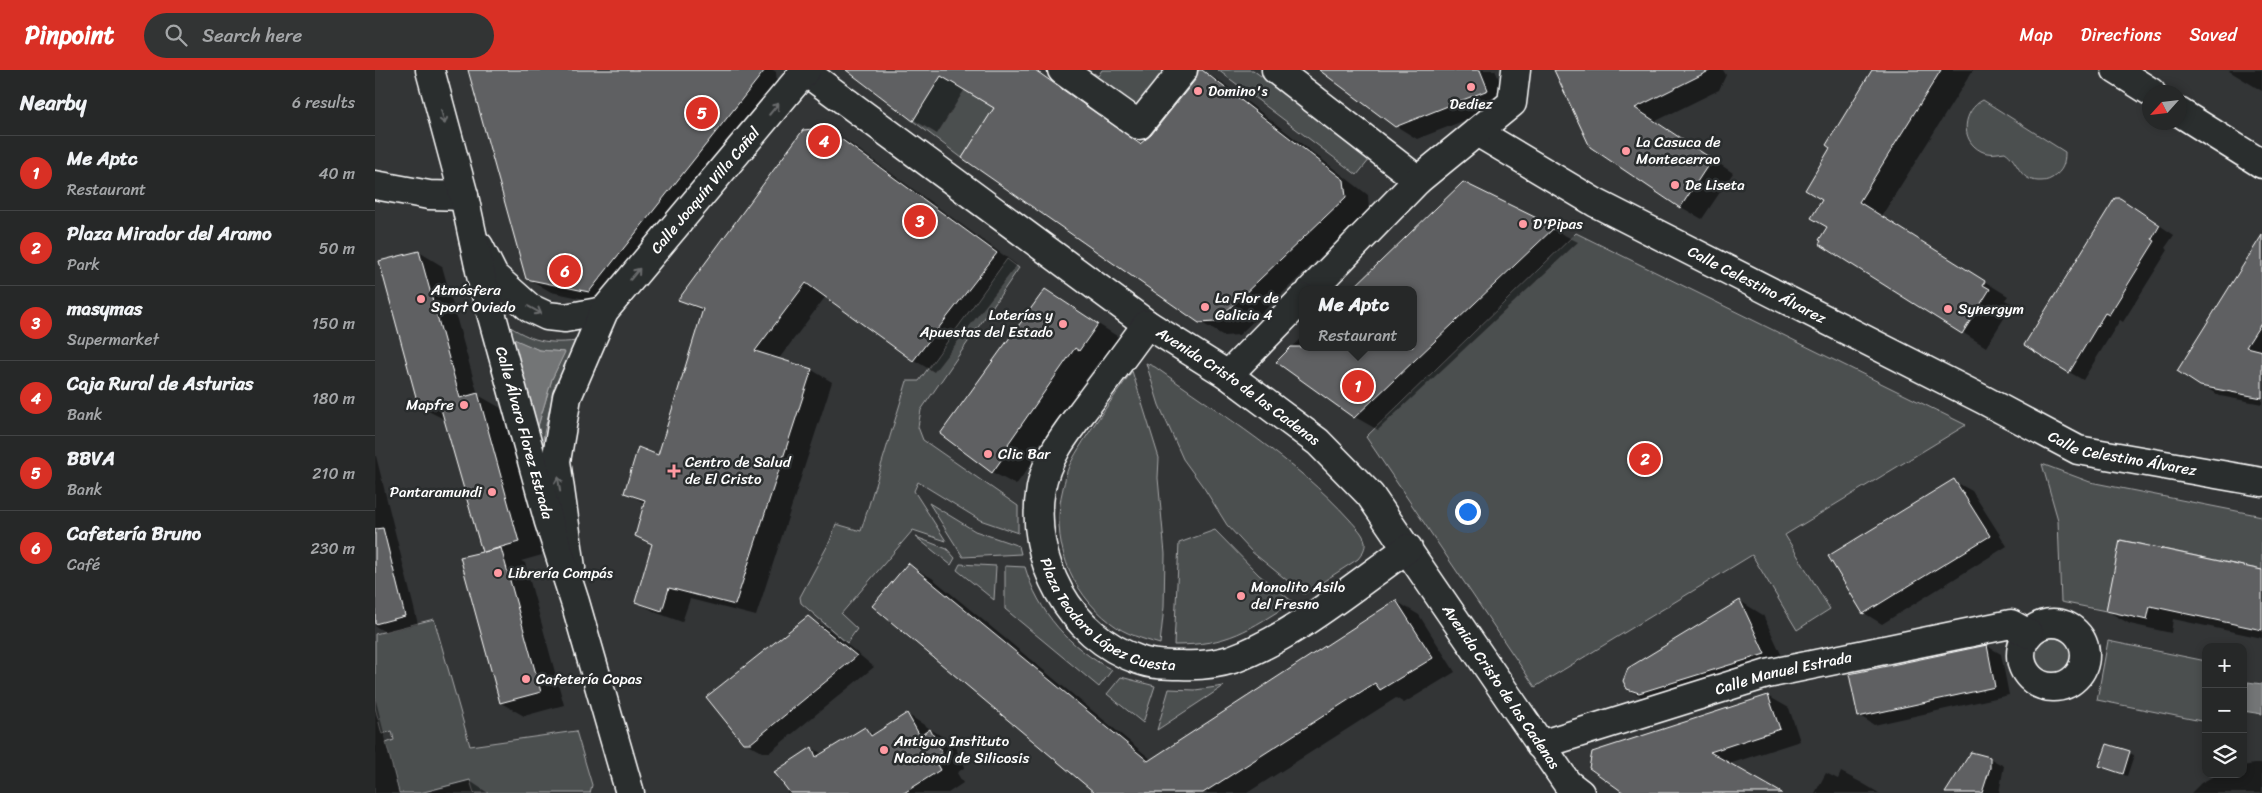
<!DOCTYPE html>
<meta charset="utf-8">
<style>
:root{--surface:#262828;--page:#323434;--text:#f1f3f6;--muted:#a4a6a8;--line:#424445;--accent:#d93025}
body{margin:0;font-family:Sriracha,sans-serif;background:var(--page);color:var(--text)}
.controls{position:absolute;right:15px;bottom:15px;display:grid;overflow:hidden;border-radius:10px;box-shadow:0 2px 8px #0003}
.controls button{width:45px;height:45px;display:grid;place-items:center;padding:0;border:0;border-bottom:1px solid var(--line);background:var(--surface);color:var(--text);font:25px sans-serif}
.compass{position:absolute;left:1767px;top:15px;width:45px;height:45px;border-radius:50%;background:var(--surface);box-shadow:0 2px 8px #0003;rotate:243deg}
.you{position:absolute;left:1092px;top:441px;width:18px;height:18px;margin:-12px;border:4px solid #fff;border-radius:50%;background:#1a73e8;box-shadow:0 0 0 8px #1a73e833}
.badge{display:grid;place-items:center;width:32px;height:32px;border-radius:50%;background:var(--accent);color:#fff;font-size:16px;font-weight:700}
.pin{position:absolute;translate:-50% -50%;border:2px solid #fff;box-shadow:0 1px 5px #0006}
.popup{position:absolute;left:924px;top:216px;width:118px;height:65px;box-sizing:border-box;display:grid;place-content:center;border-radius:10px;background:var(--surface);filter:drop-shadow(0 1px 4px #0005);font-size:16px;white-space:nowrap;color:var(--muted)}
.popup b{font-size:19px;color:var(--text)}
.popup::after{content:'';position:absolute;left:50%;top:100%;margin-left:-10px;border:10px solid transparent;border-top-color:var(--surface)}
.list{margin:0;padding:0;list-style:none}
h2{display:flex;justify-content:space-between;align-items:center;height:65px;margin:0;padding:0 20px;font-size:21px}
h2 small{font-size:16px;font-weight:400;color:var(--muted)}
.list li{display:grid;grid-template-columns:32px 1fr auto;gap:15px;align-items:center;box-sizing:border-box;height:75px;padding:0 20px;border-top:1px solid var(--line)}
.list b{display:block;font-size:19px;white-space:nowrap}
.list p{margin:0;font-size:16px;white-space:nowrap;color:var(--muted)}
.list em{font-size:16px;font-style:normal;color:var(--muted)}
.icon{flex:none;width:28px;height:28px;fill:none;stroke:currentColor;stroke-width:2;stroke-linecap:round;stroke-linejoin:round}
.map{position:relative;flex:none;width:1887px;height:723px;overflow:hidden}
header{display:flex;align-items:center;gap:30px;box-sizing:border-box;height:70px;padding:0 25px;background:var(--accent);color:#fff}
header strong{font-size:24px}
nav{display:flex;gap:28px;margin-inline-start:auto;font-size:18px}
.search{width:350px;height:45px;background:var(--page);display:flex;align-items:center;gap:12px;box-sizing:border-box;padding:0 18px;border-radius:28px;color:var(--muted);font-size:19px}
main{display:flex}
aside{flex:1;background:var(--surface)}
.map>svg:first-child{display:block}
.green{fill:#4c4f50;stroke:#a6a7a8;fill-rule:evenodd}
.water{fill:#737576;stroke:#abacad}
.shadow{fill:#0007}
.building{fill:#5f6162;stroke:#fff}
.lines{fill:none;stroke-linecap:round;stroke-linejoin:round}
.minor-casing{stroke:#fff;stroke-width:31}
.major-casing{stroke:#fff;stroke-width:31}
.minor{stroke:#2a2d2e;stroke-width:28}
.major{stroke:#2a2d2e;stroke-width:28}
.oneway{stroke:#6a6c6d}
.poi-dot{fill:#ff9aa2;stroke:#2a2d2e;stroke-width:2}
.labels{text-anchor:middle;stroke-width:5;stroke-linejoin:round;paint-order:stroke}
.poi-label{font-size:15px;fill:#fff;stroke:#2a2d2e;text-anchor:start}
.street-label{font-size:15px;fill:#fff;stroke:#2a2d2e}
</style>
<header>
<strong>Pinpoint</strong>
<div class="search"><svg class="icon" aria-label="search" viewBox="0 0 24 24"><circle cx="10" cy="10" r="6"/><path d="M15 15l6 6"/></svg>Search here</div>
<nav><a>Map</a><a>Directions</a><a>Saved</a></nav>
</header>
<main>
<aside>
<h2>Nearby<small>6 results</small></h2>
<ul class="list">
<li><span class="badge">1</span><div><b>Me Aptc</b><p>Restaurant</p></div><em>40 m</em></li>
<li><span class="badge">2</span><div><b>Plaza Mirador del Aramo</b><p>Park</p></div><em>50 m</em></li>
<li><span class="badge">3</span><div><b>masymas</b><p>Supermarket</p></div><em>150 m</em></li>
<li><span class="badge">4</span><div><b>Caja Rural de Asturias</b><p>Bank</p></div><em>180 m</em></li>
<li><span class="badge">5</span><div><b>BBVA</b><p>Bank</p></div><em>210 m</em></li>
<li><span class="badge">6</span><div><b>Cafetería Bruno</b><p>Café</p></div><em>230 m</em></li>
</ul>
</aside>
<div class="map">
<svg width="1887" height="723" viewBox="0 0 1887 723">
<rect width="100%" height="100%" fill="#333536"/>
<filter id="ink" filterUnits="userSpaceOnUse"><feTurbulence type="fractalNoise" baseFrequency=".02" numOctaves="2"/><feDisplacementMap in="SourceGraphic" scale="10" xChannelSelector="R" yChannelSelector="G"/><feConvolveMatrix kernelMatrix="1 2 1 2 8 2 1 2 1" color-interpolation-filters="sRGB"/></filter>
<g filter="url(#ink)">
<path class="green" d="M727,0H795L792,5L788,2L763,35V44L715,7L719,3L723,6Z
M843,0H878L995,89L982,105Z
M566,6L619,38L587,88L538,51Z
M1608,30L1690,82C1690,94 1688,101 1677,108C1672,111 1669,111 1663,111C1643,110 1644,91 1630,82C1622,83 1614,85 1606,81C1584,70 1588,40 1608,30Z
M1201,163L1591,355L1410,465L1455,539L1422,560L1377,485L1160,617L991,367Z
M632,189L644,198L546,340L543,357L548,370L643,436V463L605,450L543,412L539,421L571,471L538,460L466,544L482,559L472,573L426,533L425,527L455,471L461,454L486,461L532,311H544Z
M124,250C154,269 166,275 202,271L177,329L169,363L165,395ZM132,267L164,280L189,282L177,309L163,356L156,354Z
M771,293L780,297C846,344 921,390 975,450C980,456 989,464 990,472C991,478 987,484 983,489L929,524L877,482L852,455L829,418L808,389L784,335Z
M757,301L784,388L783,408L790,484L789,537L785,574C768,569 750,564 736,553C694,521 675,469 688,418C690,411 691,403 694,396C711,363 736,332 757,301Z
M1667,394L1715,412L1887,446V500L1746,470L1731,541L1686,532L1683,450Z
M554,433L600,461L644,476L646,484L588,487Z
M840,460L884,505L918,532C873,560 854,575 799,575L804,473Z
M541,467L572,479L580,488L576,495Z
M585,494L621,496L619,530L582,500Z
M630,496L650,497C663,542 695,578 737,600L724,617L630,539Z
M59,549L95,676L201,661L217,715L215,723H99L95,710L45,723H24L11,673L19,670L17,661L7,664L0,637V564Z
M1660 586a18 18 0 1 1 36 0a18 18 0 1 1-36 0Z
M1733,571L1831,591V652L1722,630Z
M746,607L780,616L768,653L732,624Z
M849,616L782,660L794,619L820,620Z"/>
<path class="water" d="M132,266L164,280L190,282L177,309L163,356L156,354Z
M1873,612L1887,614V644L1868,641Z"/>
<path class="shadow" d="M94,0H398L401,2L403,26L238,235L176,222L152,208Z
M489,0H660L767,74L791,85L826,0L848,13L993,125L994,140L864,265L849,266L825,252L620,38L590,19L562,64L539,50L490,13Z
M946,0H1120L1134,33L1042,69L1021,56Z
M1189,0H1348L1351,5L1344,20L1281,51L1358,103L1327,149L1306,137Z
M1498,0H1598L1506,147L1633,226L1630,230L1638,234L1611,277L1445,174L1453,156L1449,130L1457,78Z
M1887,0V21L1854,1L1855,0Z
M451,59L472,71L642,195L559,302L539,290L451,226L403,290L437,300L457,312L381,546L315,529L307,552L282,543L261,531L278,475L262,466L271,434L251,422L284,387L328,242L304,229Z
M1089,114L1203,172L1003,360L980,347L903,291L928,267V277H1038Z
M1759,138L1799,165L1790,178L1793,180L1748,252L1745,250L1708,310L1694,302Z
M1887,167V334L1845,326L1826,315Z
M44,182L67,196L103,325L126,338L167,485L146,491L150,493L189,635L149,646L126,633L108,483L71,350L45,337Z
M670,220L745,268L728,293L724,291L655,388L659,390L641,415L617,402Z
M0,382L43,554L10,562L0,556Z
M1579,411L1597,421L1632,476L1507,554L1489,543Z
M533,495L557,508L777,690L1021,531L1044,545L1080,602L1029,633L1021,628L872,723H722Z
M1887,501V568L1798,549L1796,563L1755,554L1732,541Z
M1365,531L1388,545L1412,597L1280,634L1256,621L1249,611Z
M433,547L451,557L499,597L395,682H387L369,672Z
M1612,576L1626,584L1634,625L1499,655L1485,646Z
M1393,626L1414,638L1425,671L1354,694L1404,723H1251Z
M0,627L24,723H0Z
M532,644L579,674L590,697L582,703L588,713L573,723H412L437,678L448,684L490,659L500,665Z
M1732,675L1759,685L1752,706L1725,696Z
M1614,688L1629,696L1624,723H1571Z
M1879,694H1887V723H1816L1826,713L1843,704H1868V696Z
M1466,702L1487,713L1504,723H1440L1451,703L1463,709Z
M95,711L113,723H49Z"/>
<path class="building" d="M93,0H390L214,222L151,209Z
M471,0H660L765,74L776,65L820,10L823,0H827L969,110L971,127L840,252L824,253L587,88L619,38L566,6L538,51Z
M944,0H1105L1113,20L1020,57Z
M1179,0H1336L1260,38L1337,89L1305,138L1215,77Z
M1497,0H1566L1484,132L1610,211L1608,215L1615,219L1587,264L1444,174L1446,171L1444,170L1452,157L1436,148L1447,130L1430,120L1455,78L1451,75Z
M451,58L622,183L538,291L431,213L380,281L437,299L360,535L294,518L287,541L260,532L277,474L260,466L270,430L249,423L263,377L283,385L328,239L303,230L428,60Z
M1088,112L1180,157L979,348L901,292L916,277H1038V220H976Z
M1740,128H1745L1785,155L1777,169L1780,171L1734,245L1730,243L1694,303L1649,275Z
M1887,165V252L1871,277L1887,281V328L1825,316L1802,301Z
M44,181L85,328L103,323L144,472L109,482L126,478L166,622L125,633L85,487L107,482L64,332L44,338L4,191Z
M670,219L723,254L704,281L700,278L633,374L636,376L617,403L565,364Z
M1579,409L1615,466L1488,544L1453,486Z
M8,458L30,546L0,554V459Z
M1745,470L1887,500V560L1775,536L1772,550L1731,541Z
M533,493L773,691L1021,530L1058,588L1005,620L1000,613L828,723H720L497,536Z
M1365,530L1390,584L1264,623L1252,619L1248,611L1253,598Z
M433,546L482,586L376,673H368L331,627Z
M1612,575L1620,617L1483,647L1474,604Z
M1393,625L1405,659L1335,682L1407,723H1249L1214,698L1217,682Z
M532,643L545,666L555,659L567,683L559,689L565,700L529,723H415L399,702L437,677L441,687L490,657L496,666Z
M1732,674L1755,681L1748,704L1724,696Z
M1596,682L1615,687V698L1607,723H1570Z"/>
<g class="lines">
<g class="minor-casing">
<g id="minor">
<path id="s1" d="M428,0L772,254L853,305L943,372L995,425L1192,713L1205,723"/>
<path d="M687,0L764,55L808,0"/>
<path d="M901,0L1043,110"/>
<path d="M1741,0L1776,22"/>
<path d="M1804,42L1887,94"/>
<path id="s2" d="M1102,62L1221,133L1609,330L1703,380L1887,412"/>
<path d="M0,115L54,125L89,126"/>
<path d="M104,176L119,206L155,238L172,246L190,248L229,241"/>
<path d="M936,220L1043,110L1137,33L1141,0"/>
<path id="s3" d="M772,254C754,279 736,303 718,327C698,355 672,383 666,418C653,489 695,567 764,590C777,595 792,595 805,595C822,596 842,594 858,589C920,566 979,516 1033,478"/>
<path d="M853,305L928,228"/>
<path id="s4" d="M196,498L181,391L192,327L229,241L431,0"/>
<circle cx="1678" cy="585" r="32"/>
<path id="s5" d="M1165,675L1392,604L1636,554L1654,564"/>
</g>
</g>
<g class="major-casing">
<g id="major">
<path id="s6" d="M55,0L89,126L107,210L174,452L200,532L255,723"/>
</g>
</g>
<use href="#minor" class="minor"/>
<use href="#major" class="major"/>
</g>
<defs><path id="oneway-shaft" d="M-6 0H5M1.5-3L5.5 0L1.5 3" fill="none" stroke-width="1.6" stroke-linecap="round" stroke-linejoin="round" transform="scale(1.25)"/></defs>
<g class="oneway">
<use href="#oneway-shaft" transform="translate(399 39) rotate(-50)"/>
<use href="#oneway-shaft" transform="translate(68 47) rotate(75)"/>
<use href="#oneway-shaft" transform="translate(260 204) rotate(-50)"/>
<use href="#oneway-shaft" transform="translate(160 240) rotate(29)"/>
<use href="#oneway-shaft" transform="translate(184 414) rotate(-99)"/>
</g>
</g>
<g class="poi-dot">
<circle cx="1096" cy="17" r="5"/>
<circle cx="823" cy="21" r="5"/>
<circle cx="1251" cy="81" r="5"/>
<circle cx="1300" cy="115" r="5"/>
<circle cx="1148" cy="154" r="5"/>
<circle cx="46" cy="229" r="5"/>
<circle cx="830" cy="237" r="5"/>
<circle cx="1573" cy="239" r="5"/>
<circle cx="688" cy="254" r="5"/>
<circle cx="89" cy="335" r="5"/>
<circle cx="613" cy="384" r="5"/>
<path d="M296.5 393.5h5v5h5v5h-5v5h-5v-5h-5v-5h5z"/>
<circle cx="117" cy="422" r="5"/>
<circle cx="123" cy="503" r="5"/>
<circle cx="866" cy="526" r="5"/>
<circle cx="151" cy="609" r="5"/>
<circle cx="509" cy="680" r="5"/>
</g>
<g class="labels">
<g class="poi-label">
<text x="833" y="26">Domino's</text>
<text x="1096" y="39" text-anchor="middle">Dediez</text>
<text x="1261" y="77">La Casuca de<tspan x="1261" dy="17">Montecerrao</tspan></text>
<text x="1310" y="120">De Liseta</text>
<text x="1158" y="159">D'Pipas</text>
<text x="56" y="225">Atmósfera<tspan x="56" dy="17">Sport Oviedo</tspan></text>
<text x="840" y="233">La Flor de<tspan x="840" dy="17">Galicia 4</tspan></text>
<text x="1583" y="244">Synergym</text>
<text x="678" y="250" text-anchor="end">Loterías y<tspan x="678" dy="17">Apuestas del Estado</tspan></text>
<text x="79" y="340" text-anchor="end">Mapfre</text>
<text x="623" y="389">Clic Bar</text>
<text x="310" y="397">Centro de Salud<tspan x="310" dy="17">de El Cristo</tspan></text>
<text x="107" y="427" text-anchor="end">Pantaramundi</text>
<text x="133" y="508">Librería Compás</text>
<text x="876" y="522">Monolito Asilo<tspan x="876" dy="17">del Fresno</tspan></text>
<text x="161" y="614">Cafetería Copas</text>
<text x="519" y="676">Antiguo Instituto<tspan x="519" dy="17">Nacional de Silicosis</tspan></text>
</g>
<g class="street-label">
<text dy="5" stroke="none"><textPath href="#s4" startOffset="424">Calle Joaquín Villa Cañal</textPath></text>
<text dy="5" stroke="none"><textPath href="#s2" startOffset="319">Calle Celestino Álvarez</textPath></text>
<text dy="5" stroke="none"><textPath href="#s1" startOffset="538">Avenida Cristo de las Cadenas</textPath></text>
<text dy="5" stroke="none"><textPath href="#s6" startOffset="375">Calle Álvaro Florez Estrada</textPath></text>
<text dy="5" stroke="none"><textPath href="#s2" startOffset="724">Calle Celestino Álvarez</textPath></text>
<text dy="5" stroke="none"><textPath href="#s3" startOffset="358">Plaza Teodoro López Cuesta</textPath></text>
<text dy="5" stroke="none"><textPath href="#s5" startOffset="254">Calle Manuel Estrada</textPath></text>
<text dy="5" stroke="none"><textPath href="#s1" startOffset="942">Avenida Cristo de las Cadenas</textPath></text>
</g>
</g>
</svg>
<div class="controls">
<button>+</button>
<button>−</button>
<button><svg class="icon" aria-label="layers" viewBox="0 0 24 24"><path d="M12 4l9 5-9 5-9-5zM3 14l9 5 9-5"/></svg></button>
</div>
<svg class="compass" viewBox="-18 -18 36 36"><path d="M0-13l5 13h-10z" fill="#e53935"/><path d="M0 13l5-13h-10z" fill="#a4a6a8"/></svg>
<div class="you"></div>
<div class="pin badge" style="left:983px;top:316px">1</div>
<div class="popup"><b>Me Aptc</b>Restaurant</div>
<div class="pin badge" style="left:1270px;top:389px">2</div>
<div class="pin badge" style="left:545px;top:151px">3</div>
<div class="pin badge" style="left:449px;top:71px">4</div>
<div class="pin badge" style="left:327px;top:43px">5</div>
<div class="pin badge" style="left:190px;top:201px">6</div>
</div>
</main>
